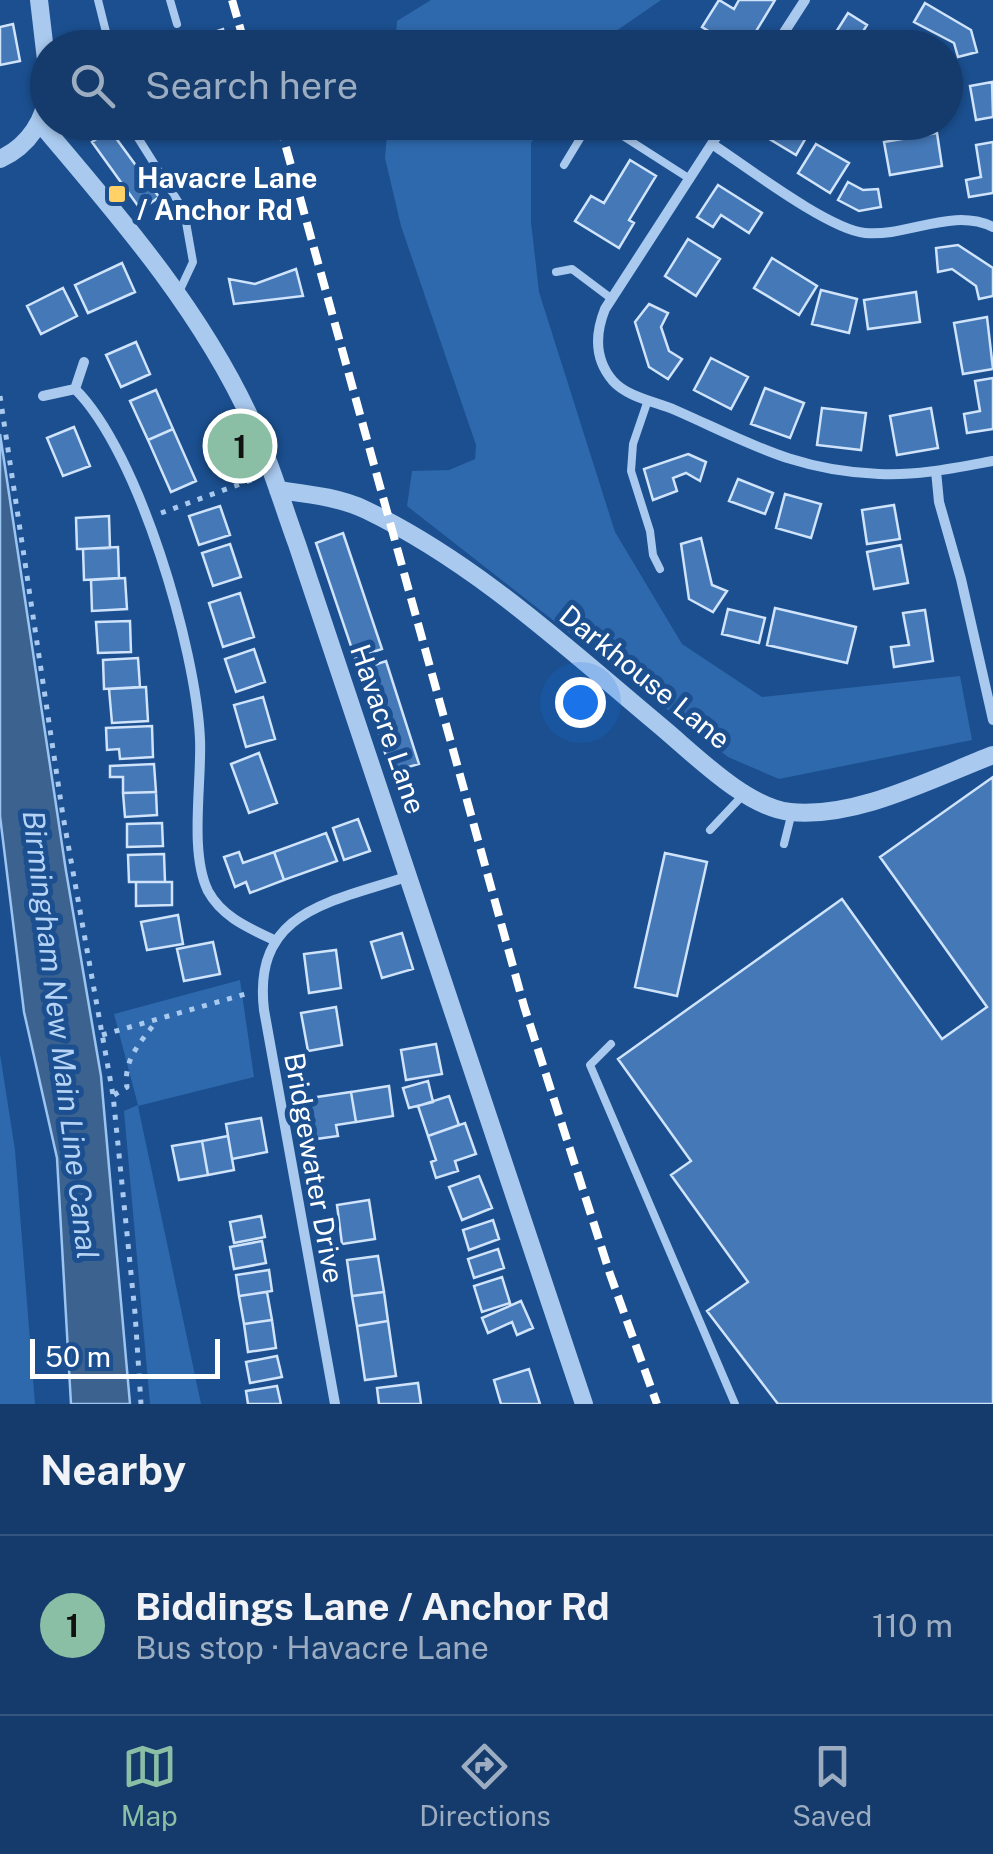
<!DOCTYPE html>
<meta charset="utf-8">
<style>
:root{--surface:#143b6b;--page:#214673;--text:#f1f3f6;--muted:#9dadc1;--line:#33557e;--accent:#8abfa5}
body{margin:0;font-family:"Public Sans",sans-serif;background:var(--page);color:var(--text)}
.scale{position:absolute;left:30px;bottom:25px;width:190px;box-sizing:border-box;padding-left:10px;border:5px solid #fff;border-top:0;font-size:28px;line-height:35px;white-space:nowrap;color:#fff;-webkit-text-stroke:8px #1b4f8f;paint-order:stroke}
.you{position:absolute;left:580px;top:702px;width:35px;height:35px;margin:-25px;border:8px solid #fff;border-radius:50%;background:#1a73e8;box-shadow:0 0 0 15px #1a73e833}
.badge{display:grid;place-items:center;width:65px;height:65px;border-radius:50%;background:var(--accent);color:#111;font-size:32px;font-weight:700}
.pin{position:absolute;translate:-50% -50%;border:5px solid #fff;box-shadow:0 2px 10px #0006}
.list{margin:0;padding:0;list-style:none}
h2{display:flex;justify-content:space-between;align-items:center;height:130px;margin:0;padding:0 40px;font-size:42px}
h2 small{font-size:32px;font-weight:400;color:var(--muted)}
.list li{display:grid;grid-template-columns:65px 1fr auto;gap:30px;align-items:center;box-sizing:border-box;height:180px;padding:0 40px;border-top:2px solid var(--line)}
.list b{display:block;font-size:38px;white-space:nowrap}
.list p{margin:0;font-size:32px;white-space:nowrap;color:var(--muted)}
.list em{font-size:32px;font-style:normal;color:var(--muted)}
.icon{flex:none;width:55px;height:55px;fill:none;stroke:currentColor;stroke-width:2;stroke-linecap:round;stroke-linejoin:round}
.map{position:relative;flex:none;width:993px;height:1404px;overflow:hidden}
.search{position:absolute;background:var(--surface);box-shadow:0 2px 8px #0004;left:30px;right:30px;top:30px;height:110px;display:flex;align-items:center;gap:25px;box-sizing:border-box;padding:0 35px;border-radius:55px;color:var(--muted);font-size:38px}
.sheet{height:310px;background:var(--surface)}
nav{display:flex;justify-content:space-around;align-items:center;box-sizing:border-box;height:140px;border-top:2px solid var(--line);background:var(--surface);font-size:28px;color:var(--muted)}
nav a{display:grid;justify-items:center;gap:5px}
nav .on{color:var(--accent)}
.map>svg:first-child{display:block}
.green{fill:#2e69ad}
.water{fill:#3c6290;stroke:#9cc4f0;stroke-width:2.5}
.building{fill:#4478b7;stroke:#cfe3fa;stroke-width:2.5}
.lines{fill:none;stroke-linecap:round;stroke-linejoin:round}
.path{stroke:#a9c9ee;stroke-width:5;stroke-dasharray:5 8;stroke-linecap:butt}
.service{stroke:#a9c9ee;stroke-width:8}
.minor{stroke:#a9c9ee;stroke-width:10}
.tertiary{stroke:#a9c9ee;stroke-width:18}
.rail{stroke:#fff;stroke-width:8;stroke-dasharray:18 8;stroke-linecap:butt}
.poi-dot{fill:#ffd166;stroke:#1b4f8f;stroke-width:4}
.labels{text-anchor:middle;stroke-width:10;stroke-linejoin:round;paint-order:stroke}
.poi-label{font-size:28px;font-weight:bold;fill:#fff;stroke:#1b4f8f;text-anchor:start}
.street-label{font-size:28px;fill:#fff;stroke:#1b4f8f}
.water-label{font-size:30px;font-style:italic;fill:#b5d3f5;stroke:#1b4f8f}
</style>
<div class="map">
<svg width="993" height="1404" viewBox="0 0 993 1404">
<rect width="100%" height="100%" fill="#1b4f8f"/>
<path class="green" d="M431,0H661L593,47H395L397,21Z
M388,123H544L531,143V222L539,292L615,532L682,644L762,697L960,676L972,740L779,779L728,757L407,506L412,471L449,470L475,459L476,445L401,226L385,158Z
M240,980L254,1077L138,1106L201,1404H150L124,1111L138,1105L114,1014Z
M0,1054L15,1150L35,1404H0Z"/>
<path class="water" d="M0,434L66,871L101,1076L130,1404H71L57,1158L24,1012L0,816Z"/>
<path class="building" d="M719,0L734,9L739,0H775L746,48H736L702,27Z
M925,3L971,30L977,52L958,57L954,43L914,22Z
M848,13L867,25L853,48H843L831,40Z
M13,24L20,61L0,65V27Z
M223,29L228,48H202L199,37Z
M992,82L993,117L976,120L970,86Z
M754,122H785L807,136L796,155L751,128Z
M110,130L159,197L141,210L92,142Z
M937,133L942,166L890,175L884,142Z
M993,142V193L969,197L966,180L981,177L976,145Z
M816,144L849,163L830,193L798,173Z
M630,160L656,176L629,220L634,223L619,248L575,221L591,196L604,203Z
M848,182L863,190L878,189L881,207L859,211L838,200Z
M718,185L762,213L749,233L721,215L713,227L697,217Z
M688,239L720,259L696,296L665,276Z
M958,245L993,268V296L979,299L976,286L952,269L938,272L936,248Z
M772,258L817,286L799,315L754,288Z
M122,263L135,292L88,313L75,285Z
M296,269L303,296L234,304L229,279L255,284Z
M63,288L77,316L41,334L27,306Z
M821,290L857,299L849,333L812,324Z
M916,292L920,322L868,329L864,300Z
M649,304L668,313L661,327L669,351L682,359L668,379L649,367L635,322Z
M987,317L993,369L963,374L954,323Z
M136,342L150,374L121,387L106,355Z
M711,358L748,377L731,409L694,390Z
M993,378V429L967,433L964,414L980,411L975,381Z
M765,388L804,403L790,438L751,424Z
M156,390L173,429L148,440L130,401Z
M822,408L866,413L861,450L817,445Z
M931,408L938,448L897,455L890,416Z
M74,427L90,466L63,476L47,438Z
M173,429L196,481L171,492L148,440Z
M688,454L706,462L700,481L686,473L673,478L677,491L653,500L644,469Z
M738,479L773,493L765,514L729,501Z
M785,494L821,504L811,538L776,528Z
M894,505L900,539L867,544L862,510Z
M220,506L230,535L199,545L189,516Z
M109,516L110,548L77,549L76,518Z
M343,533L382,649L355,658L316,543Z
M701,538L712,585L727,591L713,612L689,599L681,544Z
M230,544L241,577L213,586L202,553Z
M901,545L908,583L874,589L867,552Z
M118,547L119,578L84,580L83,549Z
M125,578L127,609L92,611L91,580Z
M240,593L254,637L223,647L209,603Z
M775,608L856,627L847,663L767,645Z
M728,609L765,618L759,643L722,634Z
M925,610L933,661L894,667L891,647L909,645L903,613Z
M130,621L131,652L98,653L96,622Z
M254,649L265,682L236,692L225,659Z
M138,658L140,687L104,689L103,660Z
M386,661L419,764L391,772L359,670Z
M146,687L148,721L112,723L109,689Z
M263,697L275,739L246,747L234,705Z
M152,726L153,757L120,759L119,749L107,750L106,728Z
M259,753L277,803L249,813L231,764Z
M154,764L156,792L123,793V777H110V766Z
M993,777V1404H778L707,1311L748,1282L671,1175L691,1161L618,1059L842,899L942,1039L987,1007L880,857Z
M156,792L157,815L125,817L123,793Z
M358,819L370,851L344,860L333,828Z
M162,823L163,846L127,847V824Z
M326,833L337,861L284,880L274,852Z
M239,852L243,863L274,852L284,880L250,893L246,882L235,887L224,857Z
M665,853L707,862L677,996L635,987Z
M164,854L165,882H129L128,855Z
M136,882H172V905L136,906Z
M178,915L183,944L147,950L141,922Z
M402,933L413,969L382,978L371,942Z
M213,942L220,974L184,981L177,949Z
M336,950L341,988L309,993L304,954Z
M336,1007L342,1045L308,1051L301,1013Z
M436,1044L442,1074L406,1080L401,1050Z
M428,1081L433,1102L409,1108L403,1088Z
M389,1086L393,1116L356,1122L351,1092Z
M351,1092L356,1122L336,1125L338,1136L309,1140L303,1099Z
M449,1096L459,1125L428,1136L418,1106Z
M261,1118L267,1152L232,1159L226,1124Z
M465,1123L476,1154L455,1161L458,1171L436,1178L431,1162L436,1160L428,1136Z
M228,1136L234,1170L208,1175L202,1141Z
M202,1141L208,1175L179,1180L172,1146Z
M479,1176L492,1208L462,1220L449,1187Z
M369,1200L375,1239L342,1244L337,1205Z
M261,1216L265,1237L234,1243L230,1222Z
M493,1220L499,1239L469,1250L463,1230Z
M262,1241L266,1263L234,1269L230,1247Z
M498,1249L504,1268L474,1278L468,1259Z
M378,1256L384,1292L352,1296L347,1260Z
M269,1270L272,1291L239,1296L236,1275Z
M502,1277L510,1303L482,1312L474,1286Z
M267,1292L272,1320L244,1324L239,1296Z
M384,1292L388,1321L357,1326L352,1296Z
M521,1301L533,1328L517,1335L512,1322L488,1333L482,1318Z
M272,1320L276,1348L248,1352L244,1324Z
M388,1321L396,1376L365,1380L357,1326Z
M277,1356L282,1377L250,1383L246,1362Z
M529,1369L540,1404H501L494,1380Z
M418,1383L421,1404H379L377,1388Z
M277,1386L281,1404H248L246,1391Z"/>
<g class="lines">
<path class="path" d="M0,396L63,816L113,1095L135,1313L141,1404
M161,513L254,479
M102,1035L249,993
M114,1095L127,1087C123,1060 140,1043 155,1023"/>
<path class="service" d="M98,0L110,48
M170,0L177,24
M128,122L184,211L193,262L178,294
M601,122L690,179
M564,165L590,122
M556,272L572,269L612,299
M648,400L633,444L631,471L650,531L653,555L660,569
M710,830L744,794
M784,844L792,812
M611,1044L590,1065L735,1404"/>
<path class="minor" d="M774,48L805,0
M726,122L605,309C595,334 594,359 613,381C627,397 656,402 675,410C748,442 795,471 879,474C917,476 955,468 993,461
M712,144C747,167 828,229 865,233C908,237 952,207 993,227
M75,389C139,452 196,649 200,739C202,782 189,852 208,891C222,917 249,928 274,940
M43,396L75,389L84,362
M936,471L939,502L961,579L993,720
M335,1404L264,1010C252,909 333,902 409,876"/>
<path class="tertiary" d="M39,0L48,77
M40,123C119,216 201,310 252,422C270,461 282,503 297,544L584,1404
M0,159C29,146 46,119 48,88
M278,490C307,494 339,497 366,510C478,564 570,651 665,730C698,758 747,807 790,812C856,819 933,778 993,755"/>
<path class="rail" d="M232,0L246,48
M279,122L524,1006L610,1274L657,1404"/>
</g>
<rect class="poi-dot" x="107" y="184" width="20" height="20" rx="5"/>
<g class="labels">
<g class="poi-label">
<text x="137" y="188">Havacre Lane<tspan x="137" dy="32">/ Anchor Rd</tspan></text>
</g>
<g class="street-label">
<text transform="translate(645 677) rotate(39)" y="10">Darkhouse Lane</text>
<text transform="translate(388 729) rotate(71)" y="10">Havacre Lane</text>
<text transform="translate(314 1168) rotate(80)" y="10">Bridgewater Drive</text>
</g>
<g class="water-label">
<text transform="translate(60 1035) rotate(83)" y="10">Birmingham New Main Line Canal</text>
</g>
</g>
</svg>
<div class="scale">50 m</div>
<div class="you"></div>
<div class="pin badge" style="left:240px;top:446px">1</div>
<div class="search"><svg class="icon" aria-label="search" viewBox="0 0 24 24"><circle cx="10" cy="10" r="6"/><path d="M15 15l6 6"/></svg>Search here</div>
</div>
<section class="sheet">
<h2>Nearby<small></small></h2>
<ul class="list">
<li><span class="badge">1</span><div><b>Biddings Lane / Anchor Rd</b><p>Bus stop · Havacre Lane</p></div><em>110 m</em></li>
</ul>
</section>
<nav>
<a class="on"><svg class="icon" aria-label="map" viewBox="0 0 24 24"><path d="M3 6l6-2 6 2 6-2v14l-6 2-6-2-6 2zM9 4v14M15 6v14"/></svg>Map</a>
<a><svg class="icon" aria-label="directions" viewBox="0 0 24 24"><path d="M12 3l9 9-9 9-9-9zM9 14v-3h6M13 9l2 2-2 2"/></svg>Directions</a>
<a><svg class="icon" aria-label="saved" viewBox="0 0 24 24"><path d="M7 4h10v16l-5-4-5 4z"/></svg>Saved</a>
</nav>
